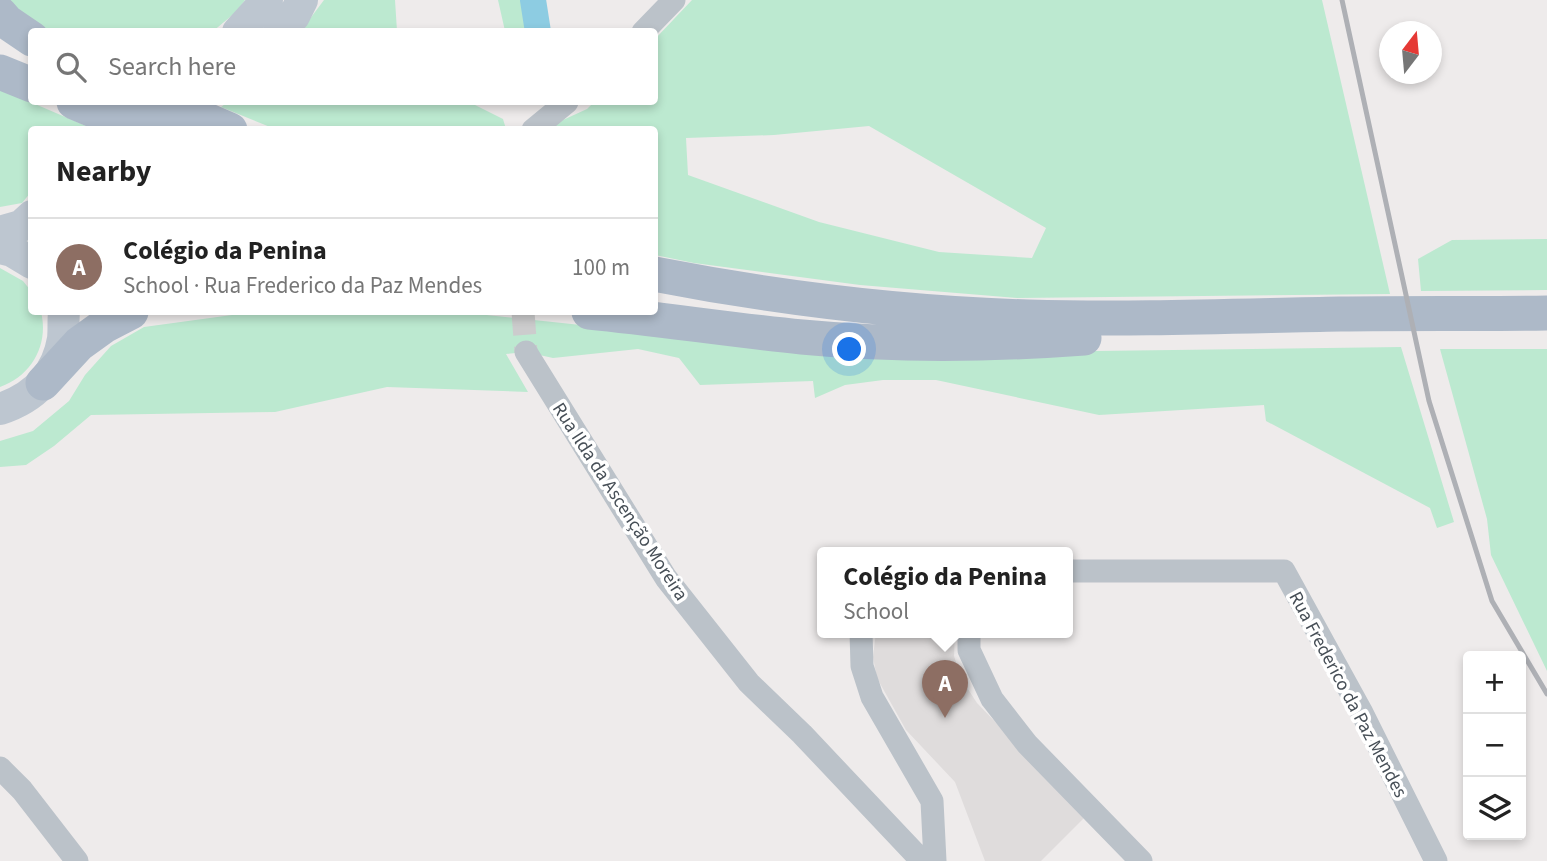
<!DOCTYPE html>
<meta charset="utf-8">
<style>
:root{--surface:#fff;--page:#f2f2f2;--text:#222;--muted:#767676;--line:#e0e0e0;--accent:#2a67ca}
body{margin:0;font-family:"Source Sans 3",sans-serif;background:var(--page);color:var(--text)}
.controls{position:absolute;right:21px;bottom:21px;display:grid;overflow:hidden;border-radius:7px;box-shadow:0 4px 10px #0003}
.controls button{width:63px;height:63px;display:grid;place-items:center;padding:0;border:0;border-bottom:2px solid var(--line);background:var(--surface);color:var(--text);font:35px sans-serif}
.compass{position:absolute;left:1379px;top:21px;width:63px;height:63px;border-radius:50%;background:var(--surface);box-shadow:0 4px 10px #0003;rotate:16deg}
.you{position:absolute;left:850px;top:350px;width:24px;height:24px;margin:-18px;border:5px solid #fff;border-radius:50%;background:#1a73e8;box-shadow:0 0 0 10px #1a73e833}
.badge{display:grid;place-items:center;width:46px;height:46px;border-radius:50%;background:var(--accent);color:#fff;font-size:23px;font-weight:700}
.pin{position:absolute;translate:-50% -58px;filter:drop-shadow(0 2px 4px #0008)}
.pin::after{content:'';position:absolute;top:37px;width:24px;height:21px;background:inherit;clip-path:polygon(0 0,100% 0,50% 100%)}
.popup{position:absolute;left:817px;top:547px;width:256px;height:91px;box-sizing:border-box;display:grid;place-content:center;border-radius:7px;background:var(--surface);filter:drop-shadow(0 2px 5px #0005);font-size:23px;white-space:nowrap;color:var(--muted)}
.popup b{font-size:26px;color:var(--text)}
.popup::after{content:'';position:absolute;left:50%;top:100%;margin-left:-14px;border:14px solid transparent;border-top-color:var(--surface)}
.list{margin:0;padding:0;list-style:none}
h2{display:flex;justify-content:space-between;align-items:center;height:91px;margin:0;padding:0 28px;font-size:30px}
h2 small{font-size:23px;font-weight:400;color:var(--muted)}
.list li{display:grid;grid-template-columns:46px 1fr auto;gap:21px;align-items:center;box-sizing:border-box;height:98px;padding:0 28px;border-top:2px solid var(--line)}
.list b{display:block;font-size:26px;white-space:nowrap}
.list p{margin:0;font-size:23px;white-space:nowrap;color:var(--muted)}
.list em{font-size:23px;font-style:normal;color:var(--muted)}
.icon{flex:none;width:38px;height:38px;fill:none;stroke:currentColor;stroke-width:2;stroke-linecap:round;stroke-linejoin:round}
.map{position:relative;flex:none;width:1547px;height:861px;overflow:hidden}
.search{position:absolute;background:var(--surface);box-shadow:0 4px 10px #0003;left:28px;top:28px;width:630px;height:77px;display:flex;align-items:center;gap:18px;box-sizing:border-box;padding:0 24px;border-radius:7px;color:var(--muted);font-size:26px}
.panel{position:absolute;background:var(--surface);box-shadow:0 4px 10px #0003;left:28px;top:126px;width:630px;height:189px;border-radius:7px}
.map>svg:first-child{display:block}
.education{fill:#dfdcdc}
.green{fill:#bce9d0;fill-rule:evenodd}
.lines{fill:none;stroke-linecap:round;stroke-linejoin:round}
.canal{stroke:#8dcce2;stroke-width:26}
.street-tunnel{stroke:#cccccd;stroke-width:23;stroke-dasharray:23 11;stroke-linecap:butt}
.street{stroke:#bbc2c9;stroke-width:23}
.secondary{stroke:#bdc6d0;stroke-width:32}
.primary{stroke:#adb9c8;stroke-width:35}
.rail{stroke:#aeb0b5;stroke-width:5}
.primary-bridge{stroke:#adb9c8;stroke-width:35}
.labels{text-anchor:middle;stroke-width:7;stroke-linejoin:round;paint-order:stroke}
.street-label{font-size:19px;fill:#464e56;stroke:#fff}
</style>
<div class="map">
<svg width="1547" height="861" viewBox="0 0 1547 861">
<rect width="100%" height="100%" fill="#eeebeb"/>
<path class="education" d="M876,632H955L954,656L962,680L977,703L1086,816L1041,861H985L955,782L906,730L877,678L873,657Z"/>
<path class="green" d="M4,0H245L236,12L212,32L44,31Z
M324,0H395L397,31L300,32Z
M498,0H523L528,31H505Z
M692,0H1322L1390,294L1017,298L860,285L694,263L655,255L654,130H548L552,125L587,109L594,102H654L655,39ZM869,126L1046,228L1032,258L939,252L819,222L688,175L686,138L774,135Z
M0,89L91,128L32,130L31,192L22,203L0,207Z
M228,102H469L503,119L506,129H275L221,107Z
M1547,239V290L1421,291L1418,259L1452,240Z
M0,268L23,281L31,291L32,312H41C49,344 32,376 0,387Z
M254,312H458L852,354L1401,347L1454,522L1437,528L1430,508L1266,421L1264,405L1099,415L936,380H883L845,385L815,398L813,381L700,385L679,358L638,349L553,358L526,352L506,354L528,392L387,387L275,412L91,415L54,446L26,465L0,467V441L33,431L69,401L85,375L111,346L144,327Z
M1440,349H1547V671L1491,555L1487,519Z"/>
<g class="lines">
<path class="canal" d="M533,0L538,32"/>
<path class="street-tunnel" d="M523,312L526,352"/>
<path class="street" d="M643,32L674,0
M533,130L567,102
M526,352L666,578L749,683L802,734L922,861
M1068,571H1284L1361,711L1436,861
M861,632L862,666L872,697L932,801L935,861
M969,632V650L992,699L1027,744L1141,861
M0,768L22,790L77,861"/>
<path class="secondary" d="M238,32L267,0
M279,32L294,16L302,0
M0,232L21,226L32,216
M0,248L12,251L32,263
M0,409C34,398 57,375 63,339C64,330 63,321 64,312"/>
<path class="primary" d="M0,14L7,22L32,39
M0,72L32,85
M654,274C777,298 903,313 1028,317C1132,320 1236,316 1340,314C1409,313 1478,314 1547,313
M589,312C660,319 731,330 802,337C896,346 990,345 1084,338
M43,383L79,344L104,326L131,312"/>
<path class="rail" d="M1342,0L1429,401L1492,601L1547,694"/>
<path class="primary-bridge" d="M74,102L141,130
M121,102L191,130
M172,105L230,130"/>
</g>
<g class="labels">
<g class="street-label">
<text transform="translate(621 501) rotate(57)" y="7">Rua Ilda da Ascenção Moreira</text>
<text transform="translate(1349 694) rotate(62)" y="7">Rua Frederico da Paz Mendes</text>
</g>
</g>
</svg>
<div class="controls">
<button>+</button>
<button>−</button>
<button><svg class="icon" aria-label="layers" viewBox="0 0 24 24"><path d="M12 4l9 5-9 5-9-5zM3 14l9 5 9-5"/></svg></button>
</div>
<svg class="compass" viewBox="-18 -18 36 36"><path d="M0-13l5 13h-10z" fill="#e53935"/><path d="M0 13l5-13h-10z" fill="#767676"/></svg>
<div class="you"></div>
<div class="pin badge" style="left:945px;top:718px;background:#8d6e63">A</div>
<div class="popup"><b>Colégio da Penina</b>School</div>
<div class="search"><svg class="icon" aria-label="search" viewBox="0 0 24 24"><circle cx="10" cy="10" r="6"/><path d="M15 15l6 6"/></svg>Search here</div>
<section class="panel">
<h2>Nearby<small></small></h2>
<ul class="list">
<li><span class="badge" style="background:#8d6e63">A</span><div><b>Colégio da Penina</b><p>School · Rua Frederico da Paz Mendes</p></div><em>100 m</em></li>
</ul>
</section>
</div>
